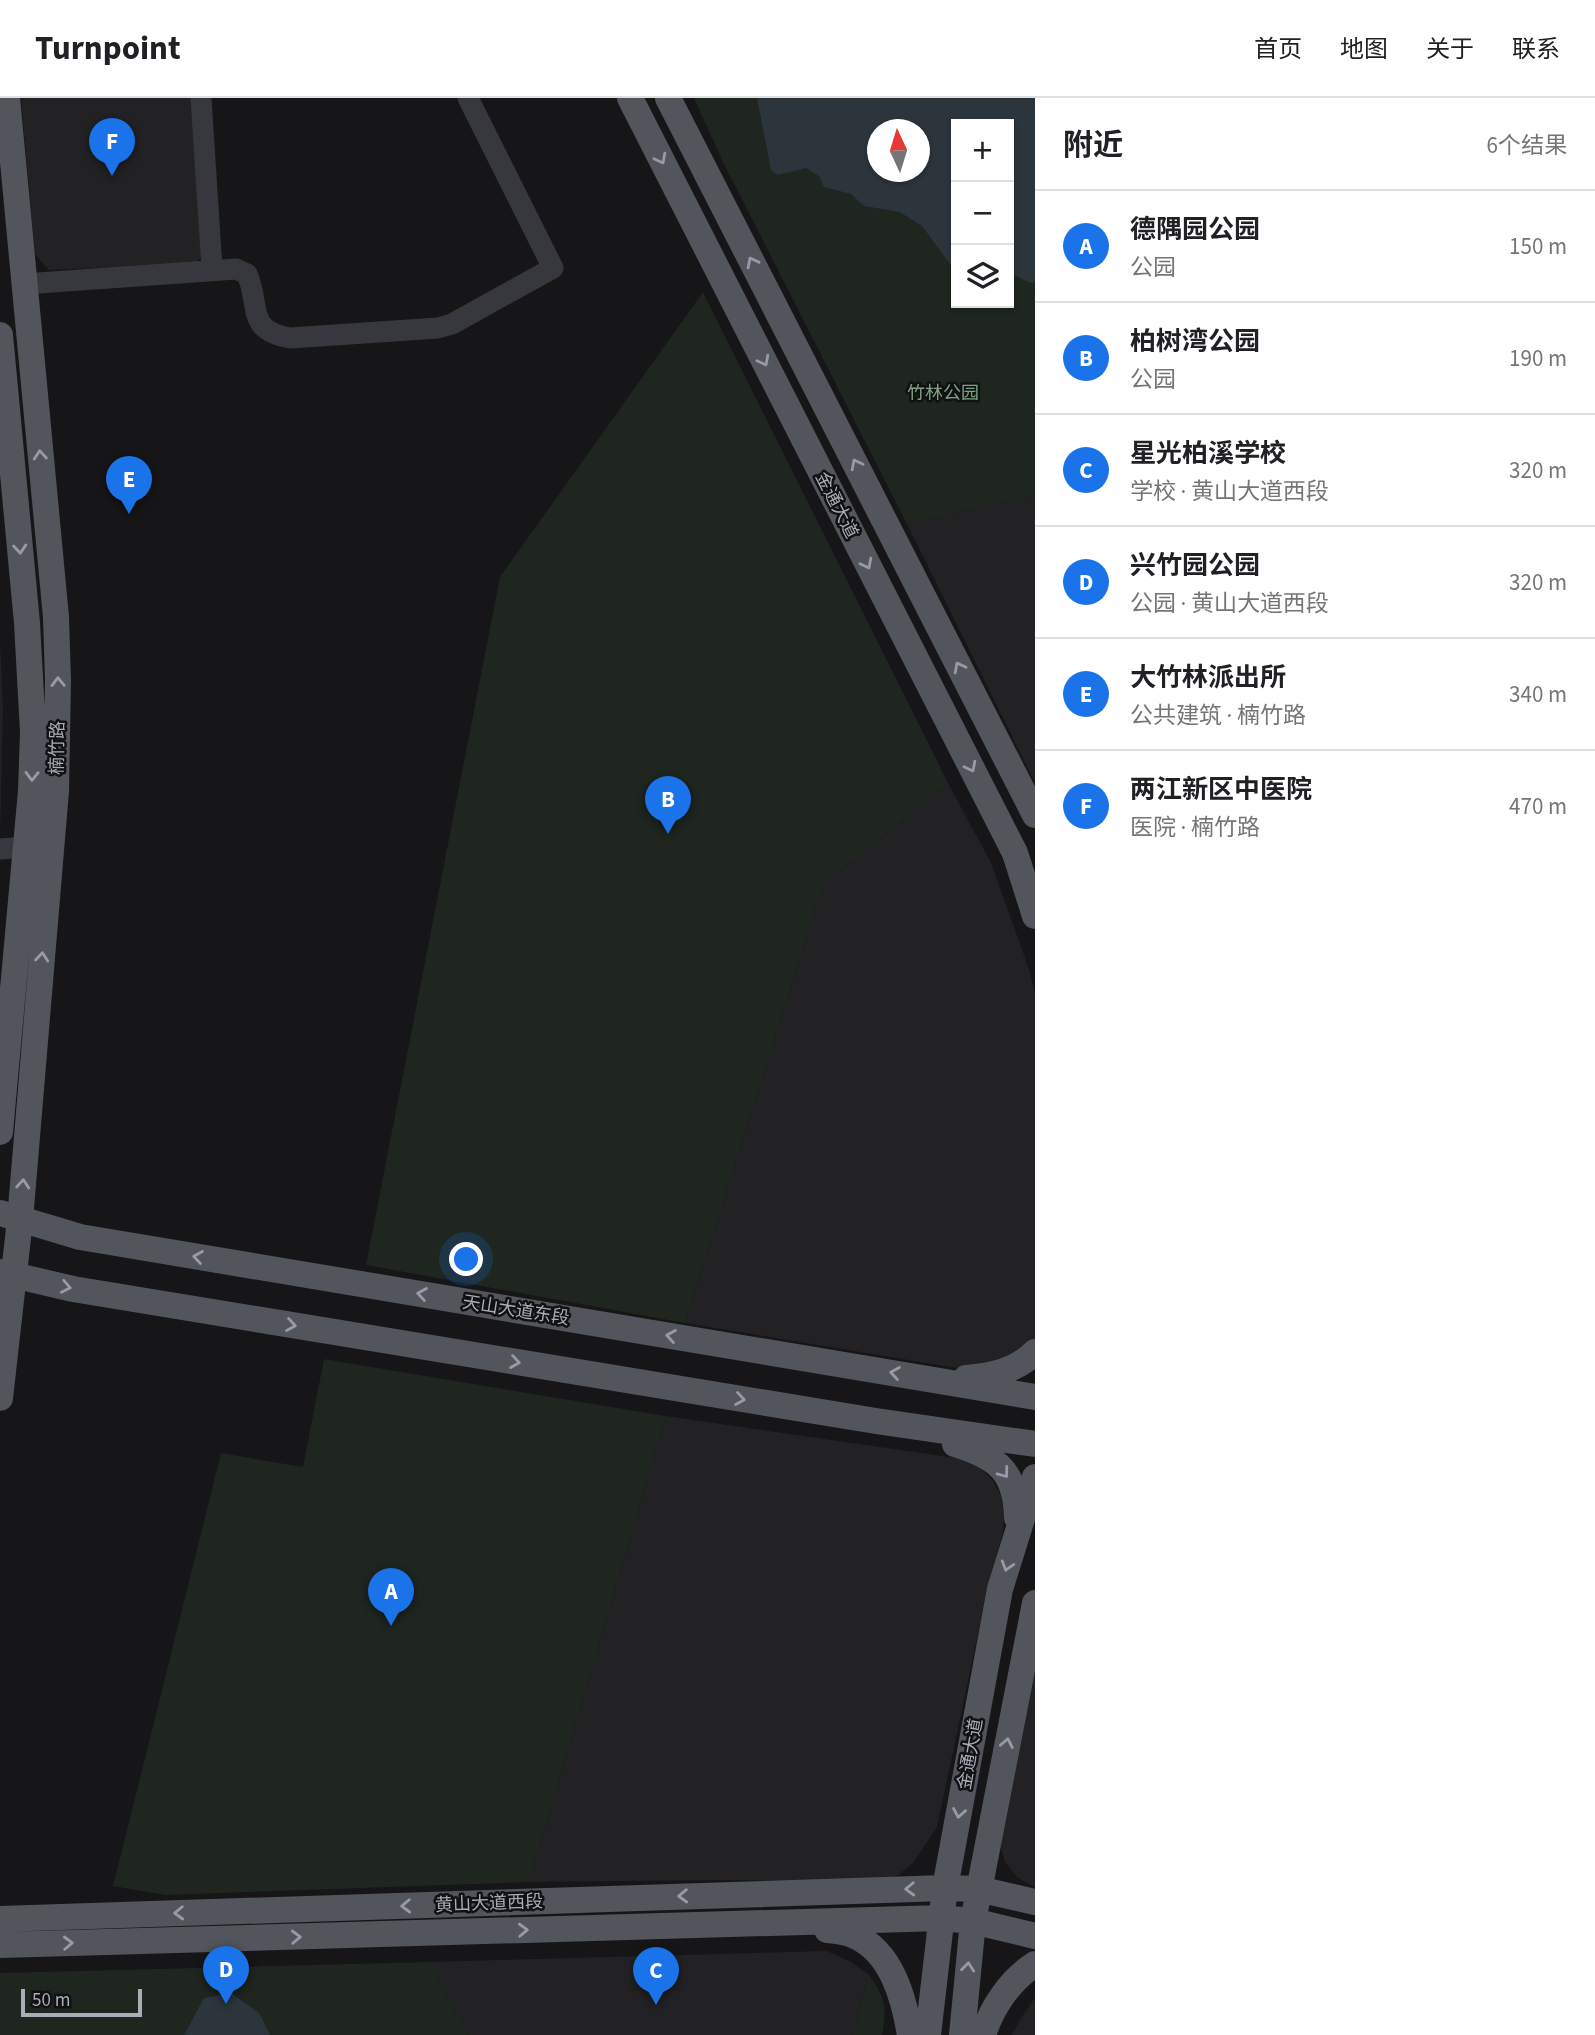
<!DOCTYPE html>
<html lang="zh">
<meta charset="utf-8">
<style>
:root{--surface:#fff;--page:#f6f6f6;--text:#202124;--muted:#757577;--line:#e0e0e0;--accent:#1a73e8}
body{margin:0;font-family:"Source Sans 3","Noto Sans SC",sans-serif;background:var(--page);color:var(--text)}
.controls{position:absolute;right:21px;top:21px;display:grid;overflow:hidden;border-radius:0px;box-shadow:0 2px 5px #0004}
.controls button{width:63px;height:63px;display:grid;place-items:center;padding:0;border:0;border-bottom:2px solid var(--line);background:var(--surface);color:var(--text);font:35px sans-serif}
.compass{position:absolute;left:867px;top:21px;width:63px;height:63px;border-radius:50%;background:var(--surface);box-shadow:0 2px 5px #0004;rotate:356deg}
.scale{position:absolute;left:21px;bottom:18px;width:121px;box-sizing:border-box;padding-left:7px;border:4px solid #a8adb8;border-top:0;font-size:19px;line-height:24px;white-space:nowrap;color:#a8adb8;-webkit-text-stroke:5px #111113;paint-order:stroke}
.you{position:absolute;left:467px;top:1162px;width:24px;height:24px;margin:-18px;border:5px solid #fff;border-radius:50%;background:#1a73e8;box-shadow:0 0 0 10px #1a73e833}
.badge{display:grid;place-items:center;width:46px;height:46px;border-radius:50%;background:var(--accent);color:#fff;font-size:23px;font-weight:700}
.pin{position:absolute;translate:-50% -58px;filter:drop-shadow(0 2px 4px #0008)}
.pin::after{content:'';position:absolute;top:37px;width:24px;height:21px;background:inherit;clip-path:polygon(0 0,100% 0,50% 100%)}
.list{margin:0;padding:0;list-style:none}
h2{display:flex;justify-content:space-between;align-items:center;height:91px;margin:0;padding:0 28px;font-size:30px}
h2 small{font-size:23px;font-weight:400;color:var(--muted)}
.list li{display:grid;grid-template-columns:46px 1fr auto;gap:21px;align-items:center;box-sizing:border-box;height:112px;padding:0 28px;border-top:2px solid var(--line)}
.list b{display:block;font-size:26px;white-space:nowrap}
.list p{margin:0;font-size:23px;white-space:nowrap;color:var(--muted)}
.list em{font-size:23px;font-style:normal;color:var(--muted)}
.icon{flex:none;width:38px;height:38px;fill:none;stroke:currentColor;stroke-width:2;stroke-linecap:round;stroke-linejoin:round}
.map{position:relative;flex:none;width:1035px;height:1937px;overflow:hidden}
header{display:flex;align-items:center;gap:42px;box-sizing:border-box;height:98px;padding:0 35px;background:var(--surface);border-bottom:2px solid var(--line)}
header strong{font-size:33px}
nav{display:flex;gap:38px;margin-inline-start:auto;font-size:24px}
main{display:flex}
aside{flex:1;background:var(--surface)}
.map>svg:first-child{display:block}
.built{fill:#222225}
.green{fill:#1e261f;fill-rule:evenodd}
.water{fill:#2c353c;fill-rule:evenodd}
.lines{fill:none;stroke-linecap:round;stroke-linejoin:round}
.minor{stroke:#37383d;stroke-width:21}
.major{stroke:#53555c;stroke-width:26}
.oneway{stroke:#979ba6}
.labels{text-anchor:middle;stroke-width:5;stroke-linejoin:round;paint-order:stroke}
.park-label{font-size:18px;fill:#7fa381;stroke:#111113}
.street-label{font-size:18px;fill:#a8adb8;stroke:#111113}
</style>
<header>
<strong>Turnpoint</strong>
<nav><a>首页</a><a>地图</a><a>关于</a><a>联系</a></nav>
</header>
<main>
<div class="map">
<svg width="1035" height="1937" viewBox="0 0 1035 1937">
<rect width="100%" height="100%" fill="#161618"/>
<path class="built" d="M21,0H191L201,159L195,166L49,172L35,156Z
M1035,397V685L907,426Z
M0,546L3,609L0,739Z
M948,685L991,765L1029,871L1035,895V1240L1028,1249L1010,1261L963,1271L685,1225L823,787Z
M666,1318L963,1361L980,1370L993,1383L1001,1398L1004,1416L1003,1434L988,1489L937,1729L913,1765L898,1777L882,1784L723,1782L529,1784Z
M1035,1544V1790L1017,1779L1005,1764L1000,1746Z
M827,1853L851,1864L869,1877L852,1937H468L429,1864Z
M1035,1900V1937H1012L1023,1917Z"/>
<path class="green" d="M694,0H1035V397L907,426L723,64ZM956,26H1009V205H956ZM878,32H920V74H878Z
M703,194L948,685L823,787L685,1225L366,1167L500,479Z
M324,1261L666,1318L529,1784L166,1797L113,1788L221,1355L303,1369Z
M429,1864L468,1937H0V1875Z
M869,1877C886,1900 887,1910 882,1937H852Z"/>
<path class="water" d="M757,0H1035V184L1030,185L1009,174V26H956V168L950,166L922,128L900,114L864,108L851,96L824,89L819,78L806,70L778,77L771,72ZM878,32H920V74H878Z
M231,1895L259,1915L270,1937H184L204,1900Z"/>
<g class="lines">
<path class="minor" d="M201,0L212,171
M24,186L236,171L247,176C261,208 245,232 290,240L438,230L452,226L553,170L468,0
M0,751L26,749"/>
<path class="major" d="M630,0L1015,755L1035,818
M668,0L1035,717
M0,237L27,525L33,634L31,693L0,1034
M0,1115L80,1139L1035,1299
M0,1174L73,1191L876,1323L1035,1346
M966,1280C992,1278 1016,1273 1035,1254
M0,1300L20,1122L56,693L58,582L56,519L7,0
M955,1346C998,1359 1016,1374 1017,1420
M0,1821L945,1790L978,1791L1035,1804
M827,1832C836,1833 847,1834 855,1838C892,1854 904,1901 910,1937
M0,1847L941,1820L973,1823L1035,1838
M928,1937L945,1790L1000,1491L1035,1379
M962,1937L973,1823L1035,1505
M983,1937C992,1909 1010,1882 1035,1866"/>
</g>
<defs><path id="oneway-chevron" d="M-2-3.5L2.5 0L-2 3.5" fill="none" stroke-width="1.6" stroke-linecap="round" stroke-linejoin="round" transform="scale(1.75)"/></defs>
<g class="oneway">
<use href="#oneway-chevron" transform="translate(661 61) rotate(63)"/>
<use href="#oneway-chevron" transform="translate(752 164) rotate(-117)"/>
<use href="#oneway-chevron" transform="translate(764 263) rotate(63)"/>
<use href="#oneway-chevron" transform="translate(40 357) rotate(-95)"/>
<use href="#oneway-chevron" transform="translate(856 366) rotate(-117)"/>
<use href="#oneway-chevron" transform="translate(20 451) rotate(85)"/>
<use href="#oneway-chevron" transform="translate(867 466) rotate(63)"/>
<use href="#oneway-chevron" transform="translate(959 569) rotate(-117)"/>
<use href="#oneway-chevron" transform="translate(58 584) rotate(-91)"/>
<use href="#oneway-chevron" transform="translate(971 669) rotate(63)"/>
<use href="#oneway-chevron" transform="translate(32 678) rotate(91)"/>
<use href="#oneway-chevron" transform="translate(42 859) rotate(-85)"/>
<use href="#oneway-chevron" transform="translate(23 1086) rotate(-85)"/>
<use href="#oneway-chevron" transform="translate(198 1159) rotate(-171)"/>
<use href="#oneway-chevron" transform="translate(66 1189) rotate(11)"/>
<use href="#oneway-chevron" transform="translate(422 1196) rotate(-171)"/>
<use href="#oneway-chevron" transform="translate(291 1227) rotate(9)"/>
<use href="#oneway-chevron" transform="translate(671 1238) rotate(-171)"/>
<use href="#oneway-chevron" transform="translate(515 1264) rotate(9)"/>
<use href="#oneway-chevron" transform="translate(895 1275) rotate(-171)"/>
<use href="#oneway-chevron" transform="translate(740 1301) rotate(9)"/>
<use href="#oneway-chevron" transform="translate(1004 1375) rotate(53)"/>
<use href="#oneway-chevron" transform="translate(1007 1468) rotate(107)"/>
<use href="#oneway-chevron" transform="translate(1007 1645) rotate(-79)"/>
<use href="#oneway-chevron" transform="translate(959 1715) rotate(100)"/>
<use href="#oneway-chevron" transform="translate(910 1791) rotate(178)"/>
<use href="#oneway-chevron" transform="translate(683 1798) rotate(178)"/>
<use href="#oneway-chevron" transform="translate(406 1808) rotate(178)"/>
<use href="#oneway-chevron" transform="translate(179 1815) rotate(178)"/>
<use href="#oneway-chevron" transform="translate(523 1832) rotate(-2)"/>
<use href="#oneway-chevron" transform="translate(296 1839) rotate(-2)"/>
<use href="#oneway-chevron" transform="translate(68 1845) rotate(-2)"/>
<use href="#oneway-chevron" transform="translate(968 1869) rotate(-84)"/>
</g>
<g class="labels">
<g class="park-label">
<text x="943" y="301">竹林公园</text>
</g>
<g class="street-label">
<text transform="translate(837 407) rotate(63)" y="6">金通大道</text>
<text transform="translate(57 650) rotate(-89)" y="6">楠竹路</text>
<text transform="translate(516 1212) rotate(9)" y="6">天山大道东段</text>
<text transform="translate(970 1656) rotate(-80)" y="6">金通大道</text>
<text transform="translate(489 1805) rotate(-2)" y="6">黄山大道西段</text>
</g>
</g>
</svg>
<div class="controls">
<button>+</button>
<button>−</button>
<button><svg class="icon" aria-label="layers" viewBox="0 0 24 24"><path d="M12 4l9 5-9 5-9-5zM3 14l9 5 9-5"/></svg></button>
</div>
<svg class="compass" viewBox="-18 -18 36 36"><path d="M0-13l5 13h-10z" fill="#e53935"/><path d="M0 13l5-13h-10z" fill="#757577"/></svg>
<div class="scale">50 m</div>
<div class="you"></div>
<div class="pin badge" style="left:391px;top:1528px">A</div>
<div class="pin badge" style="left:668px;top:736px">B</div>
<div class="pin badge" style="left:656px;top:1907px">C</div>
<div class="pin badge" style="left:226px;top:1906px">D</div>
<div class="pin badge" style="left:129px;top:416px">E</div>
<div class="pin badge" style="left:112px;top:78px">F</div>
</div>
<aside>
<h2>附近<small>6个结果</small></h2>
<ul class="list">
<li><span class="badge">A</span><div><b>德隅园公园</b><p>公园</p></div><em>150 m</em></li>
<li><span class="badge">B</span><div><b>柏树湾公园</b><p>公园</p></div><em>190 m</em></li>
<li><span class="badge">C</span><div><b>星光柏溪学校</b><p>学校 · 黄山大道西段</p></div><em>320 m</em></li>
<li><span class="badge">D</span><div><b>兴竹园公园</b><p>公园 · 黄山大道西段</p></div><em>320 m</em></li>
<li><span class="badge">E</span><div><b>大竹林派出所</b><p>公共建筑 · 楠竹路</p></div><em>340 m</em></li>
<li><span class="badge">F</span><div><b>两江新区中医院</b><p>医院 · 楠竹路</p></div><em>470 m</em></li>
</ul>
</aside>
</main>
